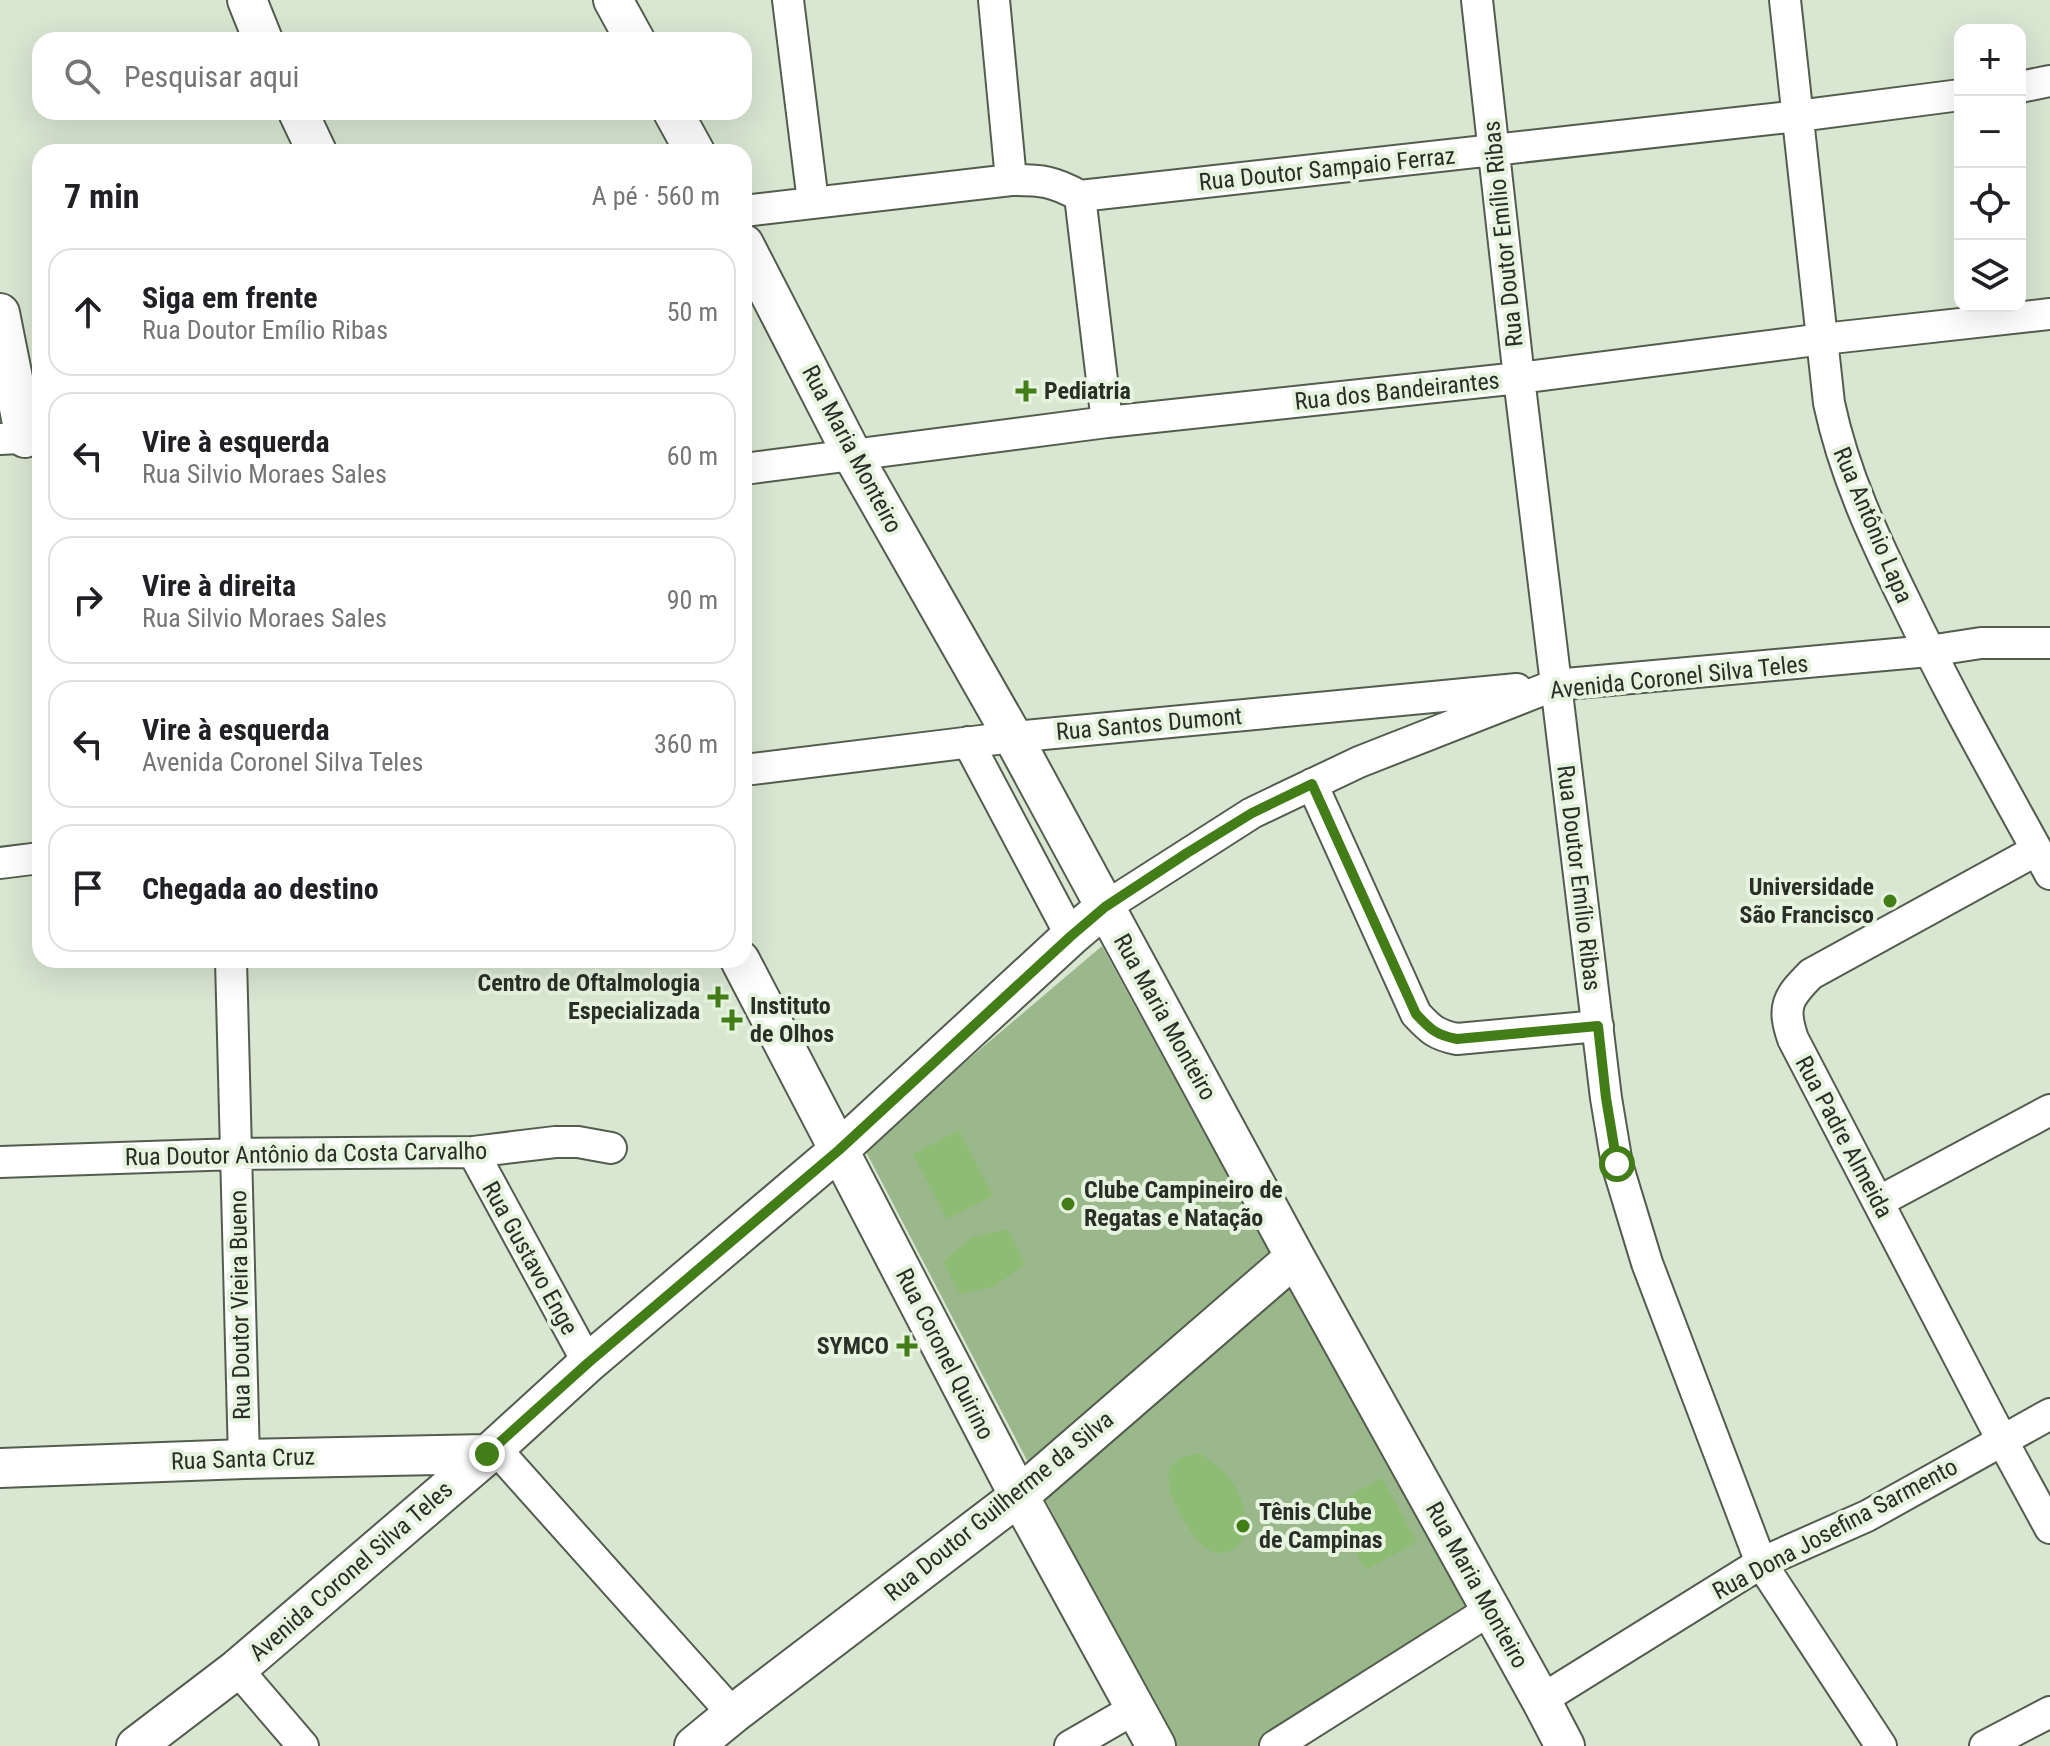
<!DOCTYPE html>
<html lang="pt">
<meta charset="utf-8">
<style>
:root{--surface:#fff;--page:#f2f2f2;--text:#202124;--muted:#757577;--line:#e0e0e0}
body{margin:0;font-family:"Roboto Condensed",sans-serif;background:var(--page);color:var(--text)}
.controls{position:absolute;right:24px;top:24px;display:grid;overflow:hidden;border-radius:16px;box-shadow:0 8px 32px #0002}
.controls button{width:72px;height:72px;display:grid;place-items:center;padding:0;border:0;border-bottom:2px solid var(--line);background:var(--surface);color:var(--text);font:40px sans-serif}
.stop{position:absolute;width:24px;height:24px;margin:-18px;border:6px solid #437d17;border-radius:50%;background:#fff}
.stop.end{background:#437d17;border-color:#fff;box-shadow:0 2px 8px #0008}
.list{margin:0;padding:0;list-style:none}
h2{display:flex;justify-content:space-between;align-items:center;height:104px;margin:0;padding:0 32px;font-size:34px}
h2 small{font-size:26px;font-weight:400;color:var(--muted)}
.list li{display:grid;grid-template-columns:52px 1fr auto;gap:24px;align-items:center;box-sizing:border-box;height:128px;margin:0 16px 16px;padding:0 16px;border:2px solid var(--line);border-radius:24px}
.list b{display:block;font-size:30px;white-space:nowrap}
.list p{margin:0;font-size:26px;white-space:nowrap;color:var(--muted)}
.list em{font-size:26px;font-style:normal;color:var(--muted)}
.icon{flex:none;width:44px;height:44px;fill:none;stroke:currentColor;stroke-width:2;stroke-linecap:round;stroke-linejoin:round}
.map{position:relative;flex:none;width:2050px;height:1746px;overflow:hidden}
.search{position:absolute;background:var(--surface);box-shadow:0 8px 32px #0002;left:32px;top:32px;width:720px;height:88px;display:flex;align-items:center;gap:20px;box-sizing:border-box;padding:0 28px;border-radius:24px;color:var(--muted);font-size:30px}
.panel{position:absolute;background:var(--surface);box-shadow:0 8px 32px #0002;left:32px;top:144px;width:720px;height:824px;border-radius:24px}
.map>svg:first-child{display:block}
.green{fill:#9bb88c}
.water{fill:#8ebc75}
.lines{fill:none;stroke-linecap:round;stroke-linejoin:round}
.minor-casing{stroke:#535d4d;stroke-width:34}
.major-casing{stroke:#535d4d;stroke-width:42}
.minor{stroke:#fff;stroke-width:30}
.major{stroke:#fff;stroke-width:38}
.route{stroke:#437d17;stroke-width:10}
.poi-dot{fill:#437d17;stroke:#e6f3df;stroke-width:3}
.labels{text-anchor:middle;stroke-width:8;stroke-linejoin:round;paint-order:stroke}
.street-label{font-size:24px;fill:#292e27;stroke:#e6f3df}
.poi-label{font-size:24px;font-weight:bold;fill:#292e27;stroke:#e6f3df;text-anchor:start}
</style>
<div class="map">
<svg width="2050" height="1746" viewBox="0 0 2050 1746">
<rect width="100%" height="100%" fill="#d9e6d2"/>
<path class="green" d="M1102,946L1273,1259L1031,1468L864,1148Z
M1291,1281L1472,1609L1257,1746H1174L1043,1495Z"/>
<path class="water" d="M959,1130L993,1196L947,1219L913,1154Z
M1008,1229L1025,1264L995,1286L960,1294L943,1261L972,1237Z
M1201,1454C1212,1462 1225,1471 1233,1483C1244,1501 1256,1537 1232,1550C1227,1553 1220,1554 1214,1552C1203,1549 1194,1536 1188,1527C1170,1501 1150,1455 1201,1454Z
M1382,1478L1417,1542L1366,1570L1330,1506Z"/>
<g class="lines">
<g class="minor-casing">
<path id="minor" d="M788,0L813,202
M994,0L1011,180
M1477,0L1519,378L1606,1098L1617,1164L1647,1263L1761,1563L1881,1746
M1785,0L1829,403C1844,474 1874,538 1906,603C1950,695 2001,784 2050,874
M2020,87L2050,81
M1080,196L1107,422
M744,211L1011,180C1042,180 1053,181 1080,196L1798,116L1960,95
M0,439L40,437
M744,469L1107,422L1519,378L1823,339L2050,314
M968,742L1071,936
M744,770L1013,737L1517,689
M1312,784L1416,1014C1430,1029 1436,1035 1457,1039L1598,1026
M2037,850L1811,974C1787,998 1782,1007 1793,1039L2002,1440L2050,1528
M0,863L40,858
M1105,907L1252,813L1359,762L1555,685L1929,651L1981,643H2050
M231,960L244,1459
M473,1152L588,1363
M0,1162L237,1154L473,1152L555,1142H578L611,1148
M1878,1202L2050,1110
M495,1448L733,1714
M237,1669L303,1746
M1541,1700L1761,1563L1867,1516L2050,1414
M1070,1746L1136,1708
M1275,1746L1490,1610
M1985,1746L2050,1712"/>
</g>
<g class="major-casing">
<path id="major" d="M247,0L263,40
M613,0L635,40
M298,112L317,152
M673,112L695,152
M744,244L853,456L1013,737L1295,1257L1541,1700L1565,1746
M0,313L25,438
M740,960L1019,1496L1156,1746
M0,1468L244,1459L487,1454
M136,1746L237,1669L495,1448L588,1363L839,1150L1071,936L1105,907
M694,1746L733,1714L1019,1496L1295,1257"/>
</g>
<use href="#minor" class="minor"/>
<use href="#major" class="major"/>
</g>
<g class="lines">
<path class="route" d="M487,1454L588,1363L839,1150L1071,936L1105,907L1187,853L1252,813L1312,784L1416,1014C1430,1029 1436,1035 1457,1039L1598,1026L1606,1098L1617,1164"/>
</g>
<g class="poi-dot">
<path d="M1022 379h8v8h8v8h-8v8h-8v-8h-8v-8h8z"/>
<circle cx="1890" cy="901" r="8"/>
<path d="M714 985h8v8h8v8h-8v8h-8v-8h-8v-8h8z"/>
<path d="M728 1008h8v8h8v8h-8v8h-8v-8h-8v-8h8z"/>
<circle cx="1068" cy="1204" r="8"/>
<path d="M903 1334h8v8h8v8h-8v8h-8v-8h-8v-8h8z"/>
<circle cx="1243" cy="1526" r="8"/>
</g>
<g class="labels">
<g class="street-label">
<text transform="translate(1327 169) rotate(-6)" y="8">Rua Doutor Sampaio Ferraz</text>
<text transform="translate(1503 234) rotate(-96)" y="8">Rua Doutor Emílio Ribas</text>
<text transform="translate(1397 391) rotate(-6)" y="8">Rua dos Bandeirantes</text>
<text transform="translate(852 449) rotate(62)" y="8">Rua Maria Monteiro</text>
<text transform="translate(1873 525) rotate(67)" y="8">Rua Antônio Lapa</text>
<text transform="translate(1679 677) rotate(-6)" y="8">Avenida Coronel Silva Teles</text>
<text transform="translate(1149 724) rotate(-5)" y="8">Rua Santos Dumont</text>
<text transform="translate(1579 878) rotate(83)" y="8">Rua Doutor Emílio Ribas</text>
<text transform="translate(1165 1017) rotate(61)" y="8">Rua Maria Monteiro</text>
<text transform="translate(1844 1137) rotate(62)" y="8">Rua Padre Almeida</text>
<text transform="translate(306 1154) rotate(-1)" y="8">Rua Doutor Antônio da Costa Carvalho</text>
<text transform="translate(530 1258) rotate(61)" y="8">Rua Gustavo Enge</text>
<text transform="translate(240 1305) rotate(-91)" y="8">Rua Doutor Vieira Bueno</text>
<text transform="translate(945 1354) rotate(63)" y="8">Rua Coronel Quirino</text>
<text transform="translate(243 1459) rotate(-2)" y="8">Rua Santa Cruz</text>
<text transform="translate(999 1506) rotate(-39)" y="8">Rua Doutor Guilherme da Silva</text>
<text transform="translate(1835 1529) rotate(-28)" y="8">Rua Dona Josefina Sarmento</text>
<text transform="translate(351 1571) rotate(-41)" y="8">Avenida Coronel Silva Teles</text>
<text transform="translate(1477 1585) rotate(61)" y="8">Rua Maria Monteiro</text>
</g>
<g class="poi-label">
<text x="1044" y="399">Pediatria</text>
<text x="1874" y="895" text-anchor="end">Universidade<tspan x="1874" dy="28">São Francisco</tspan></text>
<text x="700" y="991" text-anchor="end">Centro de Oftalmologia<tspan x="700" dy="28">Especializada</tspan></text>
<text x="750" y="1014">Instituto<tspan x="750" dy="28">de Olhos</tspan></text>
<text x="1084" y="1198">Clube Campineiro de<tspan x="1084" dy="28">Regatas e Natação</tspan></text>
<text x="889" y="1354" text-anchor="end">SYMCO</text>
<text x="1259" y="1520">Tênis Clube<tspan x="1259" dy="28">de Campinas</tspan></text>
</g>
</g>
</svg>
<div class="controls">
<button>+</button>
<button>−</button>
<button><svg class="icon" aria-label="locate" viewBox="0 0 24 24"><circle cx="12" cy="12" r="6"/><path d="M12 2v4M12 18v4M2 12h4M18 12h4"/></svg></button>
<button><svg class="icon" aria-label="layers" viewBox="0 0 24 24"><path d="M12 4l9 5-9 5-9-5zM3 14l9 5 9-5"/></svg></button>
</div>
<div class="stop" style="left:1617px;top:1164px"></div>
<div class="stop end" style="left:487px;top:1454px"></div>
<div class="search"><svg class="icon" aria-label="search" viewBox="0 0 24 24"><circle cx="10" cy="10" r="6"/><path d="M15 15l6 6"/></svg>Pesquisar aqui</div>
<section class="panel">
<h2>7 min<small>A pé · 560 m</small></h2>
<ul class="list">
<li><svg class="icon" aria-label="ahead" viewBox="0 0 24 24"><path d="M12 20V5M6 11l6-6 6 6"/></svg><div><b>Siga em frente</b><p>Rua Doutor Emílio Ribas</p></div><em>50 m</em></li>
<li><svg class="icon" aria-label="left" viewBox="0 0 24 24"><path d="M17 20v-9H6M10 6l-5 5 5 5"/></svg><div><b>Vire à esquerda</b><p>Rua Silvio Moraes Sales</p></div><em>60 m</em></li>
<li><svg class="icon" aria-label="right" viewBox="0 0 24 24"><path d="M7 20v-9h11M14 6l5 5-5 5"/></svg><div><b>Vire à direita</b><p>Rua Silvio Moraes Sales</p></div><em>90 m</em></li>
<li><svg class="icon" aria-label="left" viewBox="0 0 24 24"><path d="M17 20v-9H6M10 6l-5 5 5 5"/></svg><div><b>Vire à esquerda</b><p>Avenida Coronel Silva Teles</p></div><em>360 m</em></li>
<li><svg class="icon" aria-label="arrive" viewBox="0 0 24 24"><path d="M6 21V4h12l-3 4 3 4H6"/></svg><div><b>Chegada ao destino</b></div></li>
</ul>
</section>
</div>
